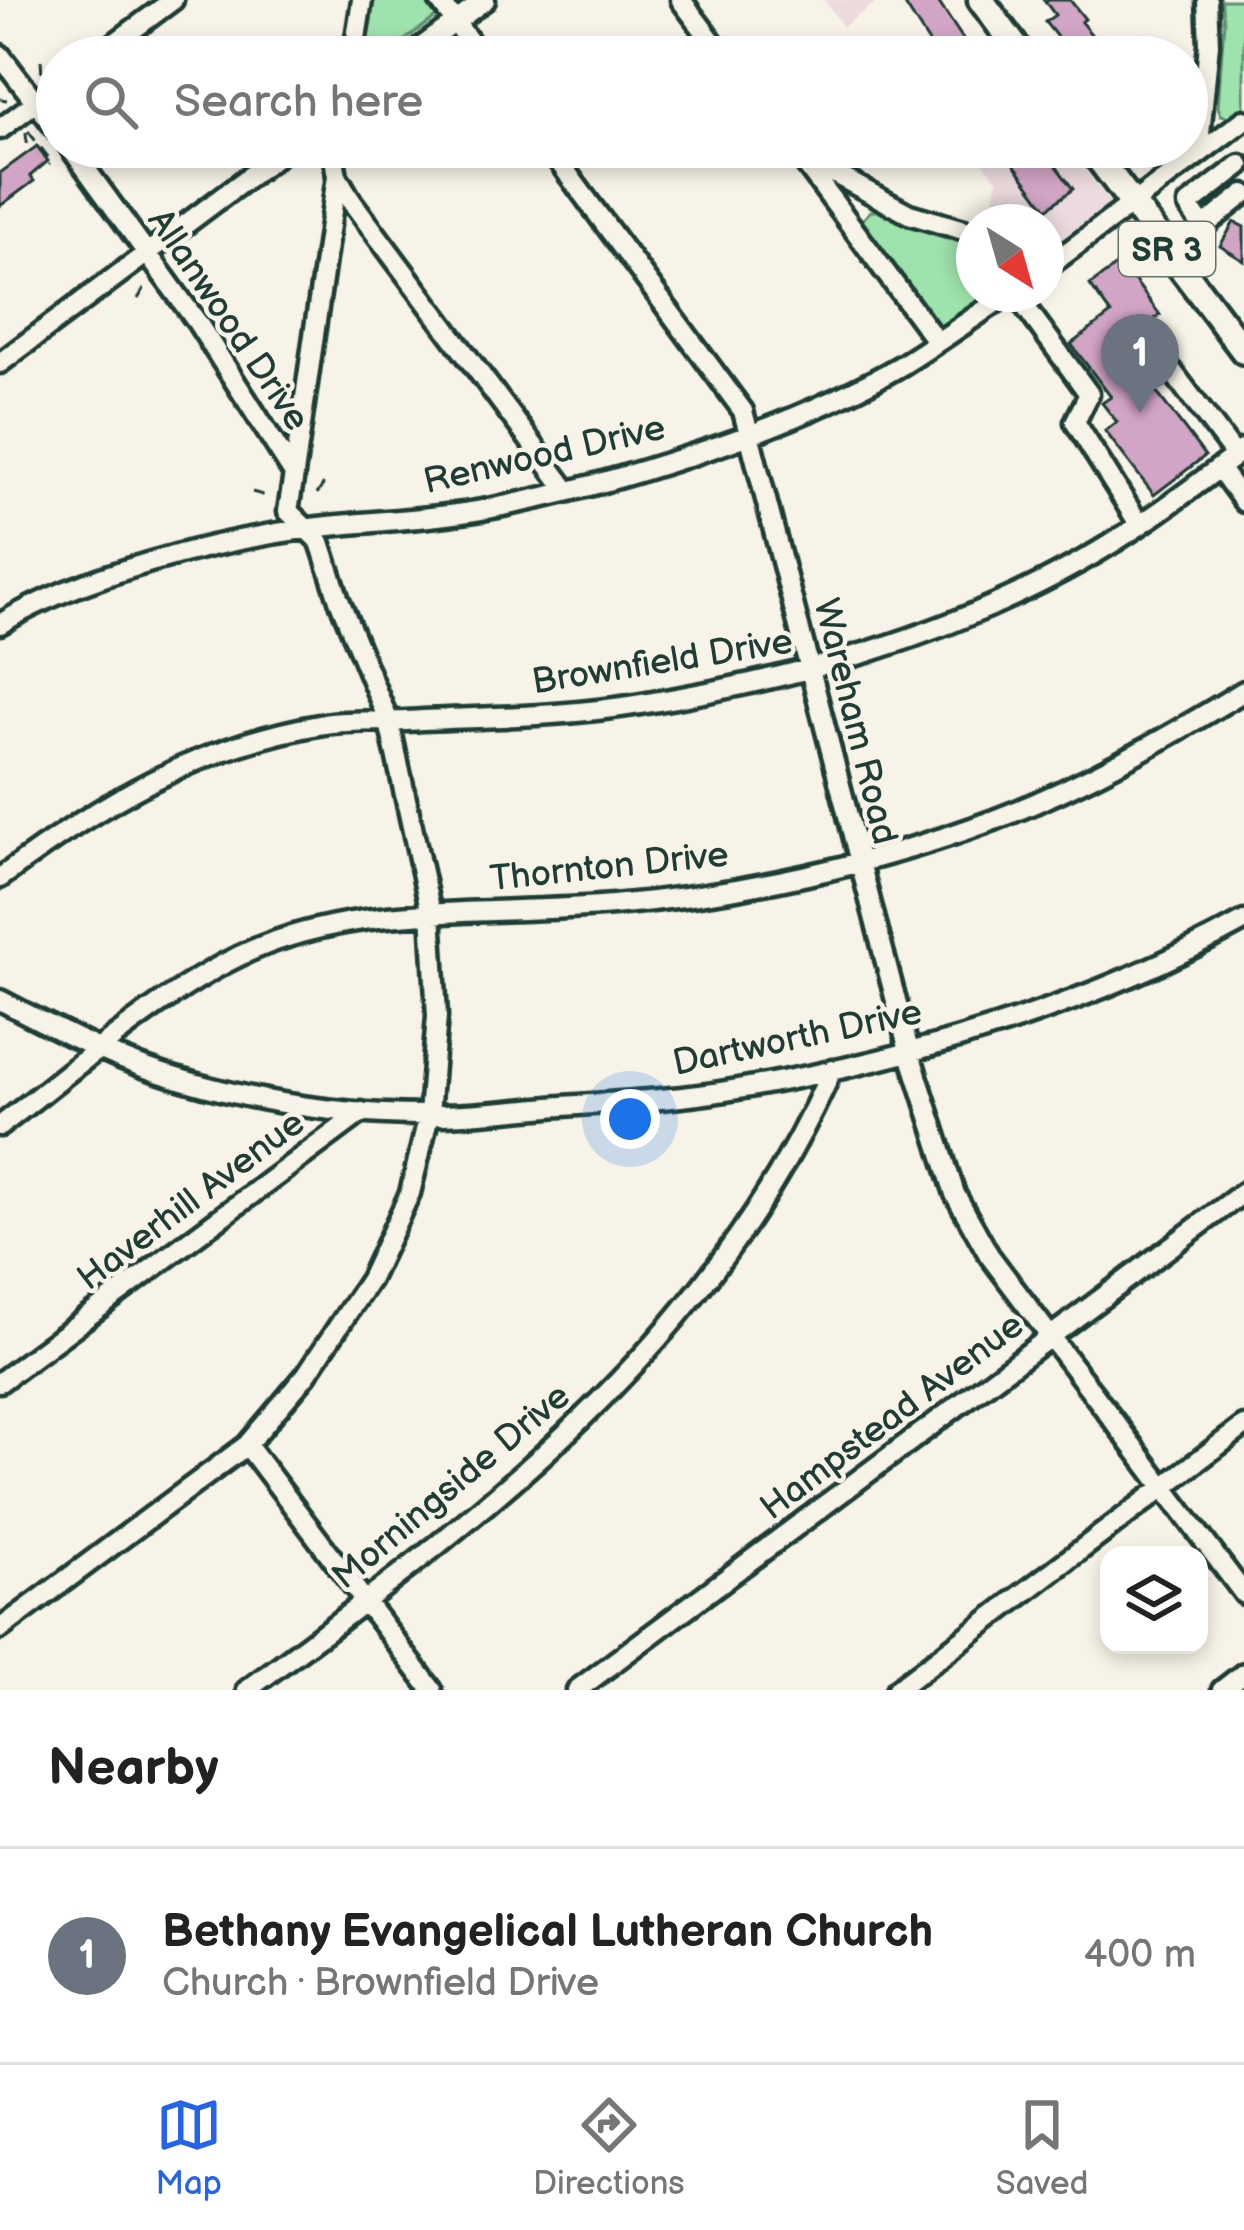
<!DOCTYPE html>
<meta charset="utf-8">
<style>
:root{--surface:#fff;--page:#f2f2f2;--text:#222;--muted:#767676;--line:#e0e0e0;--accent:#2563eb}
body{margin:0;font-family:"Balsamiq Sans",sans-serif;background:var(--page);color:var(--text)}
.controls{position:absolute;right:36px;bottom:36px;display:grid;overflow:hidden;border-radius:24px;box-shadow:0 6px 18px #0003}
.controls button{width:108px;height:108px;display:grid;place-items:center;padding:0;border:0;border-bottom:3px solid var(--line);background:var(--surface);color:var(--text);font:60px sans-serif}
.compass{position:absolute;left:956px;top:204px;width:108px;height:108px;border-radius:50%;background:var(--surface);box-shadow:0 6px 18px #0003;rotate:143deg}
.you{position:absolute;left:630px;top:1119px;width:42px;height:42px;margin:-30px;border:9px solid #fff;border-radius:50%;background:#1a73e8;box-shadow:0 0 0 18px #1a73e833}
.badge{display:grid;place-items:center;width:78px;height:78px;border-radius:50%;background:var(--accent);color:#fff;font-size:39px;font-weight:700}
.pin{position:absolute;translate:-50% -99px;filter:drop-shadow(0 3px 6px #0008)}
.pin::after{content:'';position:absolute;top:63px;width:42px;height:36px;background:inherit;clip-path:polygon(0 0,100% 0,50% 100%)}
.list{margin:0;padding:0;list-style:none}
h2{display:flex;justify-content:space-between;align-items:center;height:156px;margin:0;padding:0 48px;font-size:51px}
h2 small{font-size:39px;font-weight:400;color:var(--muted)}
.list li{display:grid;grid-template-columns:78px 1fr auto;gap:36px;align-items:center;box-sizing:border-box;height:216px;padding:0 48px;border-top:3px solid var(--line)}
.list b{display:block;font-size:45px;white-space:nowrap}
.list p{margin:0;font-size:39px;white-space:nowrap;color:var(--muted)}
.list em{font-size:39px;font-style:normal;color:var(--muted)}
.icon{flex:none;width:66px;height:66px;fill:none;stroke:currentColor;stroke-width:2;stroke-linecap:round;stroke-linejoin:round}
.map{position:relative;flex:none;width:1244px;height:1690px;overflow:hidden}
.search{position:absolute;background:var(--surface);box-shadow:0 6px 18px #0003;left:36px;right:36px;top:36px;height:132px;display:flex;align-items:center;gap:30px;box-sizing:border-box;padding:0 42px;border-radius:66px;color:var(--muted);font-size:45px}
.sheet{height:372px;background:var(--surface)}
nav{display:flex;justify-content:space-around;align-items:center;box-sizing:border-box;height:168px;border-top:3px solid var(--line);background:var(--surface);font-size:33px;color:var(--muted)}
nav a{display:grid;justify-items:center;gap:6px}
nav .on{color:var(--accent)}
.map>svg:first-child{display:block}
.built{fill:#ecdbde}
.green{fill:#9ee2ad;stroke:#5e9070;stroke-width:3}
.building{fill:#d2a4c5;stroke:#1f3d34;stroke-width:3}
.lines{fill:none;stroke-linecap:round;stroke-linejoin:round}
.minor-casing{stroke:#1f3d34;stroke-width:27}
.major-casing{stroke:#1f3d34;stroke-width:33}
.path{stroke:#1f3d34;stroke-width:3;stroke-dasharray:12 9;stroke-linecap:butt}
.minor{stroke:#f7f3e8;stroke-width:18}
.major{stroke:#f7f3e8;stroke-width:24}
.labels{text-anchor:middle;stroke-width:9;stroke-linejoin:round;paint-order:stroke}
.shield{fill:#f7f3e8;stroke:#60746a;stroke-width:3}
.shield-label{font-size:33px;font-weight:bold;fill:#1f3d34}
.street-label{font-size:36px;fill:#1f3d34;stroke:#f7f3e8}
</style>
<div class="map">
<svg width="1244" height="1690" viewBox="0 0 1244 1690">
<rect width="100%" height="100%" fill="#f7f3e8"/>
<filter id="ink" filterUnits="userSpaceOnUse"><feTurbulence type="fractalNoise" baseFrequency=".00833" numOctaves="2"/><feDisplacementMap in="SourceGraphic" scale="24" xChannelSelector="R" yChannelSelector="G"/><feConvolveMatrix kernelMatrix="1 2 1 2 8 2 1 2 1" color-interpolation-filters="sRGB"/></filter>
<g filter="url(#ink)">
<path class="built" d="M824,0H879L843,27Z
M988,147H1067L1116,210L1063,249L1046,245V222H988L998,181L982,162Z"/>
<path class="green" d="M371,0H428L437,16L382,57H365Z
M1221,0H1244V109L1229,117L1221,115L1218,107L1224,22Z
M871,211H881L933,234L974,246V294H1000L944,328L933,322L863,229L861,221Z"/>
<path class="building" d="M902,0H937L975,57H938Z
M1044,0H1070L1085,19L1081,22L1104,50L1113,43L1123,57H1073L1045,22L1055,15Z
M37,146L48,161L30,176L34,181L0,206V173Z
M1035,147H1042L1073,189L1047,209L1013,163Z
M1234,222L1244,227V261L1220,246Z
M1121,262L1160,315L1120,344L1205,456L1154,495L1105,431L1117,422L1102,403L1111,397L1071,344L1111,314L1090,285Z"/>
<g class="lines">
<g class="minor-casing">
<path id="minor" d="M439,0L481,57
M681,0L724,57
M0,55L57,130
M96,57L173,0
M353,57L362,0
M408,57L485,0
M0,129L57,86
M548,147L743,411L909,1051L955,1194L989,1255L1244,1594
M793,147L937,342
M1198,154L1209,44L1207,0
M802,156L909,214L974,233
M1240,165L1188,205L1203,227L1244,194
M337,176L352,202L566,489
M1046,268L1244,120
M1016,294L1089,394L1075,422L1139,524
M1154,347L1235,455
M0,363L289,147
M1219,468L1244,502
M294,474L337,176L332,147
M0,624C79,575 218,540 311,528C368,521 426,520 482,510C609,487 792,429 902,365C938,343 973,318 1008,294
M0,878C102,802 197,746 324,724C351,720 379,722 406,721C484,717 564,717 641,704C795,679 944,638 1080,562C1138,530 1191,489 1244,449
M0,1000C60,1031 118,1062 183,1080C261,1103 346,1115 426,1115C472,1116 518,1109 563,1106C617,1102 673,1100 726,1091C903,1062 1087,1008 1244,921
M0,1126C75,1069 177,979 262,946C373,902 496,916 613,905C740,894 874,865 994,820C1082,786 1164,740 1244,691
M0,1382L362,1112
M247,1445L432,1690
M0,1629L247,1445L306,1375L370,1279L410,1193L429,1115L437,1016L431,913L389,722L339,600L320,542L288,511L294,474L197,322L70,147
M247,1690C482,1516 710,1346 832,1070
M577,1690L1244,1192
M896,1690L1244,1426
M1222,1690L1244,1673"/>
</g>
<g class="major-casing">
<path id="major" d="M981,0L1023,57
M1090,147L1244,351"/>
</g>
<path class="path" d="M41,60L42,74
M0,99L7,100
M28,131L52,162L49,165
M26,132L27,148
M177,255L191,260
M138,299L147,284
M252,492L270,497
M317,494L325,482"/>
<use href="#minor" class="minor"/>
<use href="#major" class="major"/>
</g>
</g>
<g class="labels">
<rect class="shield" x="1119" y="222" width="96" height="54" rx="9"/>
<g class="shield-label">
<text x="1167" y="261">SR 3</text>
</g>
<g class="street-label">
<text transform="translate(230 319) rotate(56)" y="13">Allanwood Drive</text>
<text transform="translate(544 453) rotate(-13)" y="13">Renwood Drive</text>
<text transform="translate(662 660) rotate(-9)" y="13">Brownfield Drive</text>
<text transform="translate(857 721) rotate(76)" y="13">Wareham Road</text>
<text transform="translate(609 865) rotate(-6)" y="13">Thornton Drive</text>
<text transform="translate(797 1036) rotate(-12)" y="13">Dartworth Drive</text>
<text transform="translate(190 1199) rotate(-37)" y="13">Haverhill Avenue</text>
<text transform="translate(891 1415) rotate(-37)" y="13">Hampstead Avenue</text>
<text transform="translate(450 1485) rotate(-40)" y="13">Morningside Drive</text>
</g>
</g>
</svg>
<div class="controls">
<button><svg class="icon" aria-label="layers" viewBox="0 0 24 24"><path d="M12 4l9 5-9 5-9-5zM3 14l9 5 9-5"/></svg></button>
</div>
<svg class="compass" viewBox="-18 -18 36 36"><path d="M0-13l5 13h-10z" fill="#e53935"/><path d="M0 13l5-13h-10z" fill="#767676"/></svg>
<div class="you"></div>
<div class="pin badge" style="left:1140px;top:413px;background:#6b7280">1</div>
<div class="search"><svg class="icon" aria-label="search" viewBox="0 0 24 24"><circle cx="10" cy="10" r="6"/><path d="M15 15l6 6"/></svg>Search here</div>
</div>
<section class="sheet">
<h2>Nearby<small></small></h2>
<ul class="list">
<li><span class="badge" style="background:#6b7280">1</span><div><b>Bethany Evangelical Lutheran Church</b><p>Church · Brownfield Drive</p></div><em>400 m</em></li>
</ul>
</section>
<nav>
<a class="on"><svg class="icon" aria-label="map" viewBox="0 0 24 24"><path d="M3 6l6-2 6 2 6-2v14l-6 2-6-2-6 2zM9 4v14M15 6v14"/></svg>Map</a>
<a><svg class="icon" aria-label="directions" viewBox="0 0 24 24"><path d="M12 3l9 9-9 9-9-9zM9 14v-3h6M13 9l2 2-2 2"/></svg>Directions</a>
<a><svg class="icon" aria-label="saved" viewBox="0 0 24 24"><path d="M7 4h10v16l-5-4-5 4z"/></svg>Saved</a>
</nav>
